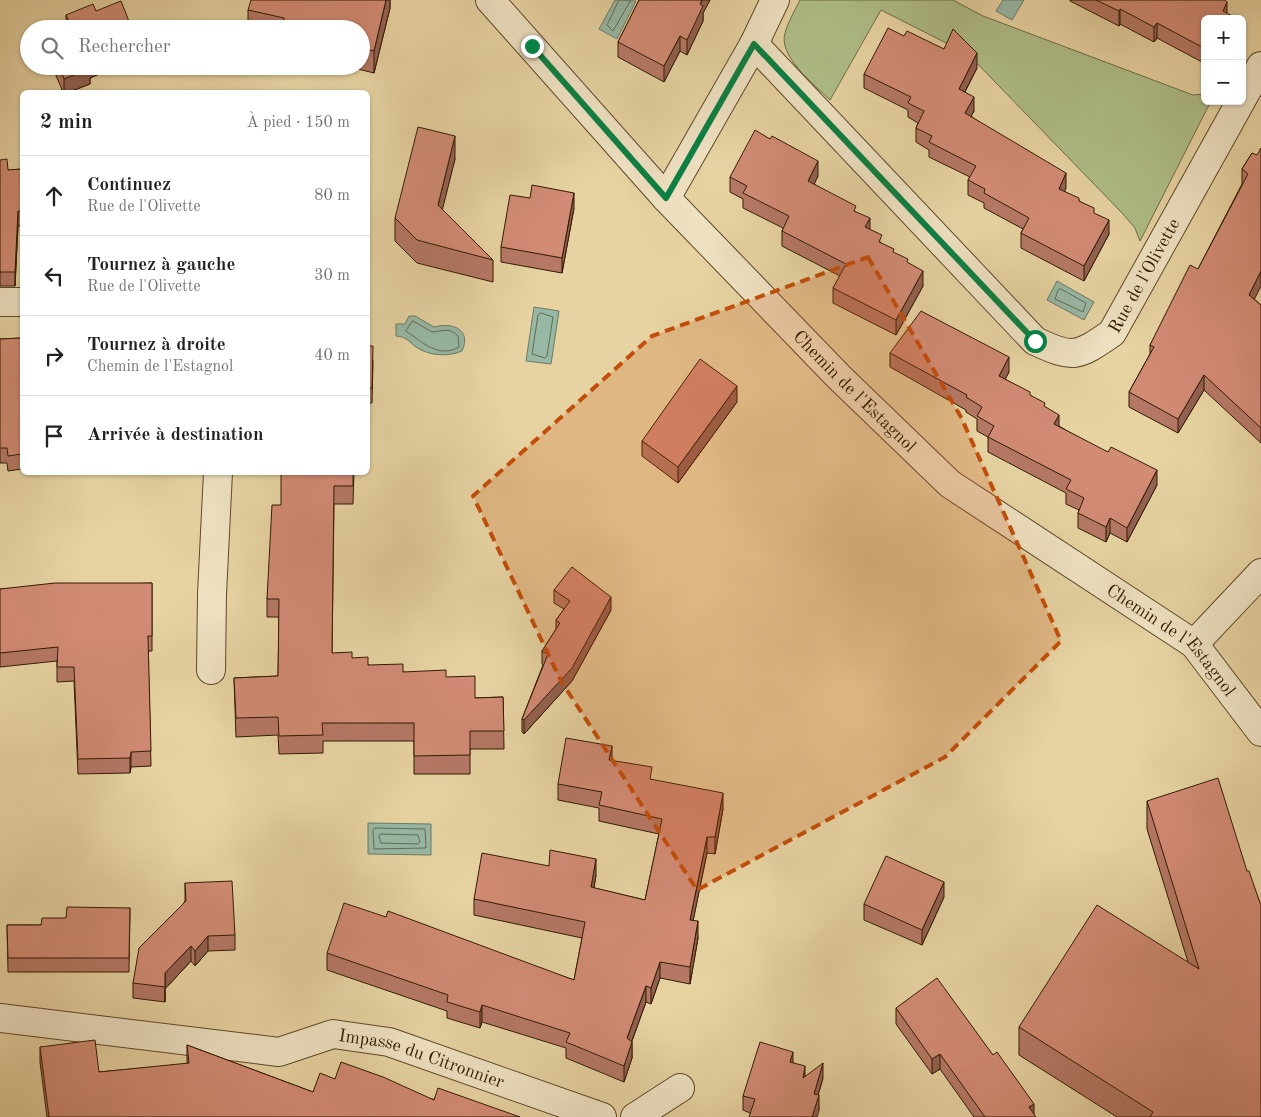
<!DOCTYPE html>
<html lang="fr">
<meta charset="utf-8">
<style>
:root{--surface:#fff;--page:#f2f2f2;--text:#222;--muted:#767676;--line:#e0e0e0}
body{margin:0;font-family:"Old Standard TT",serif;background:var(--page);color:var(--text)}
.controls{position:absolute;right:15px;top:15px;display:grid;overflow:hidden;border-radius:8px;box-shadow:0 1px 4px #0004}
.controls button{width:45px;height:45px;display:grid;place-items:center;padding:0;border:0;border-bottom:1px solid var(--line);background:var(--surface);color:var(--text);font:25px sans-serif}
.stop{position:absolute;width:15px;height:15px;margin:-11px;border:4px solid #0b8043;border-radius:50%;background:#fff}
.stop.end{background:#0b8043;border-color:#fff;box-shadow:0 1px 5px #0008}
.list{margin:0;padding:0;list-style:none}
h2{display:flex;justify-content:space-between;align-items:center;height:65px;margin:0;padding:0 20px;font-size:21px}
h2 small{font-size:16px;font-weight:400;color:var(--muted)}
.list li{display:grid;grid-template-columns:32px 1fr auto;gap:15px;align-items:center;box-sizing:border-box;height:80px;padding:0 20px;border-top:1px solid var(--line)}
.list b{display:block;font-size:19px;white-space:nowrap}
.list p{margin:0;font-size:16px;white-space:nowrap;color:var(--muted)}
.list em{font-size:16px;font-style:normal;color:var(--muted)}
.icon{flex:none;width:28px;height:28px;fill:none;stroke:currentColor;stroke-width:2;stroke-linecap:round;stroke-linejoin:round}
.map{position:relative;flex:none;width:1261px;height:1117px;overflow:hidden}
.search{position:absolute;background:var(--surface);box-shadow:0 1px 4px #0004;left:20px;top:20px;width:350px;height:55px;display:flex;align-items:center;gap:12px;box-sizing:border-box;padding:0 18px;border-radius:28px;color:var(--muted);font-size:19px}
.panel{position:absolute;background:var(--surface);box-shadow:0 1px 4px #0004;left:20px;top:90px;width:350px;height:385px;border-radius:8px}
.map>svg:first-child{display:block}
.green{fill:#afbe89;stroke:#706c45}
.water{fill:#97b8a5;stroke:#6e7963}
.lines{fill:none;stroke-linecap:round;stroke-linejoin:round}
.shore{stroke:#646a53;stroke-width:1}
.street-casing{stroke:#5e4929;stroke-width:30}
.street{stroke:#efe2c3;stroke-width:28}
.wall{fill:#b57865;stroke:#311b01}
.shaded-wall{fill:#936152;stroke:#311b01}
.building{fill:#d28b75;stroke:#311b01}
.route{stroke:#0b8043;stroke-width:6}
.marked{fill:#c34d0a;fill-opacity:0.2;stroke:#c34d0a;stroke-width:4;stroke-dasharray:10 6;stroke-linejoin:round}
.labels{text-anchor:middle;stroke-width:5;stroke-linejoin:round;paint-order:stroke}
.street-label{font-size:18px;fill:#311b01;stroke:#efe2c3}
</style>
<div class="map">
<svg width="1261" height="1117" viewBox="0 0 1261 1117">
<rect width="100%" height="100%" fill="#e7d3a2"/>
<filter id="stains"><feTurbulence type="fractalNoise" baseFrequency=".004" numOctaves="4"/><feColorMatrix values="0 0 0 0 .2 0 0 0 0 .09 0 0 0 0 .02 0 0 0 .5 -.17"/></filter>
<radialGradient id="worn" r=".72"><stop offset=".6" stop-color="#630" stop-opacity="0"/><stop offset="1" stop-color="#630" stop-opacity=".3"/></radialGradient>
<path class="green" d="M800,0H953L983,16L1193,95L1205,94V101H1211L1140,241L1135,228L1123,214L968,54L881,10L830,100C815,85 778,57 785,33C788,22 795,10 800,0Z"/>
<path class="water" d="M615,0L636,1L617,39L599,29Z
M1003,0H1024L1012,20L996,11Z
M1057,281L1094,302L1084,320L1047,300Z
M534,307L559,311L551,364L526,361Z
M409,316H415L434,327C452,322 472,329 462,351C448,357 429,356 416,347C408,341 407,337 396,336V324H405Z
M368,823L431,824V855L368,854Z"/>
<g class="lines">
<path class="shore" d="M619,0L607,25L613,31L631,0
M1061,289L1086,303L1083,312L1055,299L1058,290Z
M541,313L553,317L547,356L545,358L532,354L538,315Z
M413,321L432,332C444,331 449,327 458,336L459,347C438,359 421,341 406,331Z
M375,828L425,829L426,848L374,849L373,831Z
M381,834L418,835L420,842L418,844L381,843L379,837Z"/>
<g class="street-casing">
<g id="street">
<path id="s1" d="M490,0L666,198L839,377L950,484L1194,644L1261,732"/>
<path id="s2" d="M754,44L1035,341C1074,359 1077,357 1112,333L1241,101"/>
<path d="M1242,99L1261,66"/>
<path d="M666,198L754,44L775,0"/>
<path d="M0,302H22"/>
<path d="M1194,644L1261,573"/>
<path d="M211,670L212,594L218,472"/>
<path id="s3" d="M0,1018L279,1052L333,1034L389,1042L602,1117"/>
<path d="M635,1117L680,1088"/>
</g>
</g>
<use href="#street" class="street"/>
</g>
<path class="wall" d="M390,0V8L374,73L346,66H361V29H248V10Z
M639,0H710L703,13V21L687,55L680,51L664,82L618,57V42Z
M1070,0H1225L1205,19L1202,62L1157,38L1154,42L1120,24L1119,26L1070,1Z
M96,11L132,29H66V15Z
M904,36L977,68L965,92L974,111L971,116L1066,188L1064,191L1079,201L1094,213L1109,234L1084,281L1021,248V233L1023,229L984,208V203L968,195V180L970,177L929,157V150L916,142V128L918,123L908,117V110L864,88V74Z
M52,66H118L90,78V84L69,92H63Z
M1252,153L1254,299L1261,305V443L1204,390L1178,433L1129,407V392L1150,354V345L1198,269L1242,184V169Z
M455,159L442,209L493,260V282L417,263L395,241V218Z
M0,160L8,170L22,169V226H18L15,286H0Z
M818,176L814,184L856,212L882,244L908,263L923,286L896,335L833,303V288L840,276L782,246V231L783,228L743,208V199L730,192V177Z
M530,198L574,208L562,273L501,262V247Z
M22,338V469L8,471L7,463H0V339Z
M368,346L373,361L372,403H368Z
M890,353L1009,372L1005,379L1030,395L1045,407L1059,426L1157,485L1127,542L1110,533L1106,542L1078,528V513L1079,510L1066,504V493L988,452V437L977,431V419L966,412V410L890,367Z
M737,402L678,483L642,456V441Z
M354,472L353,504H334L332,653L352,658L368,665L403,672L446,677L475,698L503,697L504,749H470V774H414V741H323V753L279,754L278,735L236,737L234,678L278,676L279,617H267V599L281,505Z
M152,583V651H148L151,766L131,767L130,773L78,774L74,681L57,682V661L0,667V589Z
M554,590L611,610L572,681L524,734L522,732V719L543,665L542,664V651L556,629V620L564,609L554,603Z
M612,760L652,780L723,809L715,854L707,853L693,920L698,938L690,984L660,978L651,1004L646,1002L632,1041V1058L624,1082L566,1058V1048L482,1022L480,1028L447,1018V1011L327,970V953L386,917L574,980L582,938L474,915V899L596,875L594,888L645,900L659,834L599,821V808L558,800V784Z
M1147,801L1247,871L1260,903L1261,1117H1117L1019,1055V1027L1188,962L1147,829Z
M185,883L235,935V950L208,951L195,966L191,961L165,989V1002L133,998V983L185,901Z
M944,897L922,945L864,920V904Z
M130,908L129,972H8L7,925H41Z
M896,1008L1034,1115L1036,1117H974L940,1069L932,1074L896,1024Z
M187,1045L313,1092L335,1079L520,1117H47L40,1062V1047L99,1072L187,1064Z
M793,1062L805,1076L823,1078L818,1095L819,1110L750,1113L743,1110V1096Z"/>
<path class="shaded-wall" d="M386,0H390V8L374,73V51Z
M702,0H710L703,13V21L687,55V40Z
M1227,2V16L1223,11Z
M1120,9V24L1119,26V11Z
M1157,23V38L1154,42V27Z
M680,36V51L664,82V66Z
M1205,43V58L1202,62V47Z
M977,53V68L959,103V89Z
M88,66H118L90,78V84L69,92H64V79Z
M974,97V111L965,127V113Z
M455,136V159L438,227V205Z
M818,161V176L808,196V181Z
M1066,173V188L1059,203V189Z
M574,193V208L562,273V258Z
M18,211V226L15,286V272Z
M870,218V233L865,227Z
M1109,220V234L1084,281V266Z
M923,271V286L896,335V320Z
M1261,271V286L1249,310V295Z
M1009,357V372L999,391V376Z
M1204,375V390L1178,433V419Z
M737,386V402L678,483V467Z
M1059,415V430L1054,424Z
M1157,470V485L1127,542V528Z
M1110,518V533L1106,542V527Z
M611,597V610L572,681L524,734V720Z
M612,746V762L609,760Z
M131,752V767L130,773V758Z
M723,793V809L715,854V837Z
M707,837V853L690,936V920Z
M596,859V875L591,904V887Z
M944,882V897L922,945V930Z
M698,921V938L690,984V967Z
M208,936V951L195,966V951Z
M191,946V961L165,989V1002V973Z
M660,962V978L651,1004V988Z
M646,986V1002L627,1054V1038Z
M482,1005V1022L480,1028V1012Z
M632,1042V1058L624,1082V1066Z
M793,1052V1067L790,1062Z
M940,1054V1069L932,1074V1059Z
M823,1063V1078L814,1109V1094Z
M805,1066V1081L803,1078Z
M819,1095V1110L817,1117H812Z
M1034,1104V1117L1029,1107Z"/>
<path class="building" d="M251,0H386L374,51L361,48V29H282L284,18L248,10Z
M639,0H702L700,4L703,6L687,40L680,36L664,66L618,42Z
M1096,0H1225L1227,2L1223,11L1236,18L1205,19V43L1202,47L1157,23L1154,27L1120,9L1119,11Z
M121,1L132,29H72V28L66,15L93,4L96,11Z
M888,28L904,36L907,31L944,49L953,29L977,53L959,89L974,97L965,113L1066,173L1059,189L1079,198V201L1094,208V213L1109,220L1084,266L1021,233L1029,218L984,193L985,189L968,180L976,166L929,142L932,136L916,128L924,111L908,103L911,97L864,74Z
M59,66H89L90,68L64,79Z
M418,127L455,136L438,205L493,260L417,240L395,218Z
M755,130L770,139L772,136L818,161L808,181L856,206L854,211L870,218L865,227L882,235L879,242L894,249L893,252L908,259L907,262L923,271L896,320L833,288L846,264L782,231L789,216L743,193L747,186L730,177Z
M1261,148V271L1249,295L1261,305V428L1204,375L1178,419L1129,392L1154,347L1150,345L1190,265L1198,269L1248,174L1242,169L1252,153L1257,155Z
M7,159L8,170L22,169V211H18L15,272H0V160Z
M532,185L574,193L562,258L501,247L510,195L530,198Z
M921,311L1009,357L999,376L1030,392V395L1045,403L1044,406L1059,415L1054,424L1108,452L1111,447L1157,470L1127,528L1110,518L1106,527L1078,513L1084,498L1066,489L1071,480L988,437L994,426L977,416L982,407L966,397L967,395L890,353Z
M22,338V454L8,456L7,448H0V339Z
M368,346H373L372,388H368Z
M700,359L737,386L678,467L642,441Z
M281,472H353V486H334L332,653L352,652V658L368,657V665L403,664V672L446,670V677L475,676V698L503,697L504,731H470V755L414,756V723H322L323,735L279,736L278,717L236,718L234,678L278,676L279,599H267L272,505H281Z
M572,567L611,597L572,668L524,720L522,719L548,654L542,651L560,623L556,620L570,601L554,590Z
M55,583H152V636H148L151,751L131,752L130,758L78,759L74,667H57L58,647L0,653V589Z
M566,738L612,746L609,760L652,767L650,779L723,793L715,837H707L690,920L698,921L690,967L660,962L651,988L646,986L627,1038L632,1042L624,1066L566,1042L570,1033L482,1005L480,1012L447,1002L448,995L327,953L344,903L386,917L388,911L574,980L585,922L474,899L482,853L549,866L550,850L596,859L591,887L645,900L662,819L599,805L602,792L558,784Z
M1218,778L1247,871H1249L1260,903L1261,904V1117H1150L1153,1112L1019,1027L1097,905L1199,969L1147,801Z
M886,856L944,882L922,930L864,904Z
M232,881L235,935L208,936L195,951L191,946L165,973V987L133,983L139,948L186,901L185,883Z
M67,907L130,908L129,958H8L7,925H41L42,918H66Z
M937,978L993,1055L997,1052L1034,1104L1029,1107L1036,1117H985L940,1054L932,1059L896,1008Z
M95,1040L99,1072L189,1063L187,1045L313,1092L320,1073L335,1079L341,1062L383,1077L434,1100L438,1088L520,1117H49L40,1047Z
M760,1042L793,1052L790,1062L805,1066L803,1078L823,1063L814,1094L819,1095L812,1117H749L755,1099L743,1096Z"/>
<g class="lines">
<path class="route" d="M532,46L666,198L754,44L1035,341"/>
</g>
<path class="marked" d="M868,257L961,417L1061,641L945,757L697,890L561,681L473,496L652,336Z"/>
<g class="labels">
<g class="street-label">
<text dy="6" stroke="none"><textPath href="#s2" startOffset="559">Rue de l'Olivette</textPath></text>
<text dy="6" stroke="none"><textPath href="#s1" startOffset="535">Chemin de l'Estagnol</textPath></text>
<text dy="6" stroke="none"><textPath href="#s1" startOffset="940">Chemin de l'Estagnol</textPath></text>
<text dy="6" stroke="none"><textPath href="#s3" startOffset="430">Impasse du Citronnier</textPath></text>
</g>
</g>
<rect width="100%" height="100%" filter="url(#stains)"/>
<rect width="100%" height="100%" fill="url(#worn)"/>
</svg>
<div class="controls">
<button>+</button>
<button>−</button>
</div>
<div class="stop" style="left:1035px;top:341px"></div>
<div class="stop end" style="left:532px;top:46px"></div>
<div class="search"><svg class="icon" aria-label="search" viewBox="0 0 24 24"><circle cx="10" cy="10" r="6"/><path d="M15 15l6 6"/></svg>Rechercher</div>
<section class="panel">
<h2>2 min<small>À pied · 150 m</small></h2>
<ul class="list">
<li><svg class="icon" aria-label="ahead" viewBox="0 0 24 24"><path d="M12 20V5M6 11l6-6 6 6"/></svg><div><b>Continuez</b><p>Rue de l'Olivette</p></div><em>80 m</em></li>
<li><svg class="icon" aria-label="left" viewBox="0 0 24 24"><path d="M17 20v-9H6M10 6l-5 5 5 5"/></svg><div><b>Tournez à gauche</b><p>Rue de l'Olivette</p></div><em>30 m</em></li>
<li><svg class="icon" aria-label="right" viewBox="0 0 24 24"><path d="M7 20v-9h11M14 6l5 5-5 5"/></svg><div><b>Tournez à droite</b><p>Chemin de l'Estagnol</p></div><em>40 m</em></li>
<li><svg class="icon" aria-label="arrive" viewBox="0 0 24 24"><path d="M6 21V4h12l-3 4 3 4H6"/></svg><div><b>Arrivée à destination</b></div></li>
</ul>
</section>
</div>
